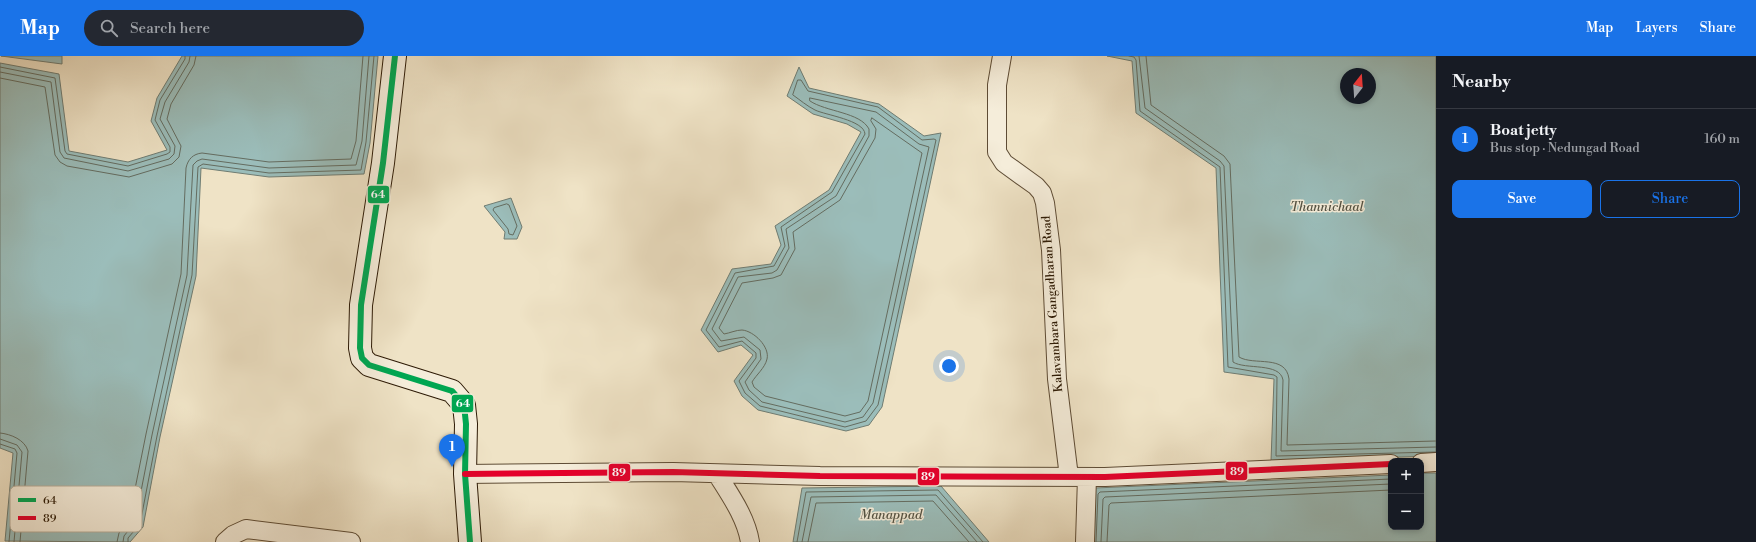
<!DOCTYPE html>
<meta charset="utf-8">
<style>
:root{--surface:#171b24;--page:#242831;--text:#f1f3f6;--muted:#9ea1a6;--line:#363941;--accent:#1a73e8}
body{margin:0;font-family:"Libre Bodoni",serif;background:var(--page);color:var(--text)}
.controls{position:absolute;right:12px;bottom:12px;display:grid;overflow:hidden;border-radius:8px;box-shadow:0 2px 6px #0003}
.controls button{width:36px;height:36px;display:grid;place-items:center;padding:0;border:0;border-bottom:1px solid var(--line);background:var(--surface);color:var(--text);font:20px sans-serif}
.compass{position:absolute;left:1340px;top:12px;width:36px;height:36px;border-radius:50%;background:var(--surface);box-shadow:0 2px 6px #0003;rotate:17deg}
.you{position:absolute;left:949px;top:310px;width:14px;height:14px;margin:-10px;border:3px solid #fff;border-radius:50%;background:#1a73e8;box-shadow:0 0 0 6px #1a73e833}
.badge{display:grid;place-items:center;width:26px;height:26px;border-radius:50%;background:var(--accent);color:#fff;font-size:13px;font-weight:700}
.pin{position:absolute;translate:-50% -33px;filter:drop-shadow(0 1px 2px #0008)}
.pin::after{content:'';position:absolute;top:21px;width:14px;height:12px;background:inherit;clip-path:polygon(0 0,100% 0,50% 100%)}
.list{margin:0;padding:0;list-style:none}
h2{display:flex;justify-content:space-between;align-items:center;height:52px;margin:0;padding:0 16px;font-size:17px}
h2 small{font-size:13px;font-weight:400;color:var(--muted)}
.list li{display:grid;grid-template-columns:26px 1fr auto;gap:12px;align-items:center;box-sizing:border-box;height:60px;padding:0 16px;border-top:1px solid var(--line)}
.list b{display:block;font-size:15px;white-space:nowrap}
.list p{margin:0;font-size:13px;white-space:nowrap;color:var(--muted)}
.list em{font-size:13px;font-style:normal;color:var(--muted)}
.actions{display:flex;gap:8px;padding:12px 16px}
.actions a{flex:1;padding:9px 0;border:1px solid var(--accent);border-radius:8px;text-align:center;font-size:14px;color:var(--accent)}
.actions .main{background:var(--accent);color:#fff}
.icon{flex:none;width:22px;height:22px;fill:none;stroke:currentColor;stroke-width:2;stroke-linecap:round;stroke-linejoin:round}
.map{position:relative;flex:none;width:1436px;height:486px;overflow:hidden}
header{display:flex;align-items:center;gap:24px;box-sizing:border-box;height:56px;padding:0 20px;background:var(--accent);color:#fff}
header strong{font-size:19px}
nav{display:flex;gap:22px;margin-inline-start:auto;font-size:14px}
.search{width:280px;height:36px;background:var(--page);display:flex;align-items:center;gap:10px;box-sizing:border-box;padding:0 14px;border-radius:22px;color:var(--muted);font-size:15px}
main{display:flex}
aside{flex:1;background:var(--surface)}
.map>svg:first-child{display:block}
.water{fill:#9bbdba;stroke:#6f7c72;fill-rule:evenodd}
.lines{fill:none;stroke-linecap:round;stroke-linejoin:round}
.shore{stroke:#646c60;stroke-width:1}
.minor-casing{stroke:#5e4c35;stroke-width:20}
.secondary-casing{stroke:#2d1a05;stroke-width:24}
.minor{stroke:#f5edda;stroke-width:18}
.secondary{stroke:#f5edda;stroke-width:22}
.bus-1-casing{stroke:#f5edda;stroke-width:9}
.bus-2-casing{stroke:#f5edda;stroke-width:9}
.bus-1{stroke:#00a651;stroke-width:6}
.bus-2{stroke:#e4002b;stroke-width:6}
.labels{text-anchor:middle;stroke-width:3;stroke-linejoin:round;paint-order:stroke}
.street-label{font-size:12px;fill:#2d1a05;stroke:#f5edda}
.water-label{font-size:13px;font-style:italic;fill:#545344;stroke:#f5edda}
.key{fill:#f5edda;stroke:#b9ae9a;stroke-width:1}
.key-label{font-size:11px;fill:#2d1a05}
.line-badge{stroke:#f5edda;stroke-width:1.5}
.badge-label{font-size:11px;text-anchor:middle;font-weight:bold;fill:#fff}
</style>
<header>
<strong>Map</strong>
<div class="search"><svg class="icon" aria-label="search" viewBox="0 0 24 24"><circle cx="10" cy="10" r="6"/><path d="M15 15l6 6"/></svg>Search here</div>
<nav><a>Map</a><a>Layers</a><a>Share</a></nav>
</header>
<main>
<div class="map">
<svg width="1436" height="486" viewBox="0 0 1436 486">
<rect width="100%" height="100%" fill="#efe3c6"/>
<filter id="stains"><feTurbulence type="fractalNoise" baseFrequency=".005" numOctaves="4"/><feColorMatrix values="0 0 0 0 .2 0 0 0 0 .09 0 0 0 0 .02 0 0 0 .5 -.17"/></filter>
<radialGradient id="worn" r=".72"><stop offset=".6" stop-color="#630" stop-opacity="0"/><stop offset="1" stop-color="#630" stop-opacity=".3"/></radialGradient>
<path class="water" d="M1,0H62V8Z
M182,0H378L370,87L364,118L269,121L201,112L196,220L160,381L143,471L130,486L5,485L13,397L0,392V7L59,18L69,95L128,106L167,94L151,65L157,42Z
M1107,0H1436V400L1271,405L1274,323L1224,316L1216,112L1136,57L1132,5ZM1346,18H1370V42H1346Z
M799,11L809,32L879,48L924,80L941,77L882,351L869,369L846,375L758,354L742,340L734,325L753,299L741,289L718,296L701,274L732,213L771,208L781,189L775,170L829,134L861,76L847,68L813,58L787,40Z
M511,142L522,171L517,183H504L505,176L484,150Z
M1421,417H1436V486H1092L1095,432L1391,419V471H1421Z
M941,430L989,486H793L802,432Z"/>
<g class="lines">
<path class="shore" d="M1129,0L1134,1L1136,4L1140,55L1220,111L1228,311L1274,319L1277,321L1276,400L1436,396
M1139,0L1145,52L1220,105L1224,110L1233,306C1245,314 1280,306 1283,324L1281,395L1436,391
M1146,0L1151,49L1224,100L1230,108L1239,301C1254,310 1286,298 1289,323L1287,389L1436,385
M0,11L55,22L65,95L67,98L128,110L167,98L170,96V91L155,64L160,44L185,3V0
M0,16L51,26L60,96L64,102L128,115L169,103L174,98L175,90L160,63L165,46L189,6L190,0
M0,22L45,31L55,99L60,106L67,110L129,121L172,108L179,101L181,90L167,63L171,48L194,9L196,0
M798,24H801L808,35L878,51L922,84L934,83L936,84L878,349L866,365L845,371L760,350L745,337L739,325L756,302V297L742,285L719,291L706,274L735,217L774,210L785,190L781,171L832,136L865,78C864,64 825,59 815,54C807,50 800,44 793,39Z
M810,42L876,56L919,88L929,91L873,347L863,361L845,366L762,346L749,334L745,326L761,303L760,294L744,281L721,285L712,273L738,221L772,217L777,214L789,192L786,173L836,140L869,80V73C860,56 826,56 810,45Z
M872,62L922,97L868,345L860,356L845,360L765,340L754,331L752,326C756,319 765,312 767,303C770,291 754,275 742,274C736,274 730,277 724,278L719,272L742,227L773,222L781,219L795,193L793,176L840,144L875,82L876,73L871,65Z
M507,148L509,149L517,170L513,179L509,178L508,173L493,154L494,152Z
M0,377C11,378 25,384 28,395L20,486
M0,383L17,389L22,396L14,486
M0,388L15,393L17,397L9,486
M117,486L119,477L129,463L146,378L181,218L186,112C188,103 193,98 202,97L269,106L351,103L356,85L363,0
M123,486L124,480L135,466L152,379L187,219L193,109L197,105L202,103L269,112L356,109L362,85L369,0
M128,486V482L140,468L157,380L192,219L198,111L203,108L269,117L361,114L366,86L374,0
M797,486L806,436L938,434L983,486
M802,486L811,441L936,439L977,486
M808,486L816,447L933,445L969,486
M1096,486L1098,438L1100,436L1391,423
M1101,486L1103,443L1105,441L1391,428
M1107,486L1109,449L1111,447L1391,434"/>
<g class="minor-casing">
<path id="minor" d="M1002,0L997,29V96L1004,107L1036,130L1042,137L1045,147L1051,194L1057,323L1069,421
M1421,407L1436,406
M465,418L673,416L820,420L1105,421L1391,408
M717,418C730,439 746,461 750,486
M225,486L233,479L246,473L351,486
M1085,486L1087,421"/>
</g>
<g class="secondary-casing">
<path id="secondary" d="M395,0L383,107L361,249L360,292L362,302L369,309L452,335L464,349L466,368L465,418L470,486"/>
</g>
<use href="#minor" class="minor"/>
<use href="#secondary" class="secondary"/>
<g class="bus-1-casing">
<path id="bus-1" d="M395,0L383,107L361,249L360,292L362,302L369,309L452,335L464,349L466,368L465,418L470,486"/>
</g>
<g class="bus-2-casing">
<path id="bus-2" d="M465,418L673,416L820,420L1105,421L1391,408"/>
</g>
<use href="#bus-1" class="bus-1"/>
<use href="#bus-2" class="bus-2"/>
</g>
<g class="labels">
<g class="street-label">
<text transform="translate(1052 248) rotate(-94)" y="4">Kalavambara Gangadharan Road</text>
</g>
<g class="water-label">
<text x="1327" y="155">Thannichaal</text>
<text x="891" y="463">Manappad</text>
</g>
</g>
<rect x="10" y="430" width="132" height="46" rx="6" class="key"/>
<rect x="18" y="442" width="18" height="4" fill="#00a651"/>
<rect x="18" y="460" width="18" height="4" fill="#e4002b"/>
<g class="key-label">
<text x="43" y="448">64</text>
<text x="43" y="466">89</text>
</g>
<g class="line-badge">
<rect x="367" y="129" width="23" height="19" rx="4" fill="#00a651"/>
<rect x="451" y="338" width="23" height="19" rx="4" fill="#00a651"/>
<rect x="1225" y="405" width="23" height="20" rx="4" fill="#e4002b"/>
<rect x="608" y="407" width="23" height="19" rx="4" fill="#e4002b"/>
<rect x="917" y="411" width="23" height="19" rx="4" fill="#e4002b"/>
</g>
<g class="badge-label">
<text x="378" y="142">64</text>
<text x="463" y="351">64</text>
<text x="1237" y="419">89</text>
<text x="619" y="420">89</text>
<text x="928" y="424">89</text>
</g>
<rect width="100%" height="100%" filter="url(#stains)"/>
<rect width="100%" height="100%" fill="url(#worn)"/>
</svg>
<div class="controls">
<button>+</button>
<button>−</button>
</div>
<svg class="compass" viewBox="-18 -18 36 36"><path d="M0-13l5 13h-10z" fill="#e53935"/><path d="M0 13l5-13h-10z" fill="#9ea1a6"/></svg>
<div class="you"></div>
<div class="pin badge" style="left:452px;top:411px">1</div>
</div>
<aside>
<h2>Nearby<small></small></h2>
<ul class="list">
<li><span class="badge">1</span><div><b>Boat jetty</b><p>Bus stop · Nedungad Road</p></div><em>160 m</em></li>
</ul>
<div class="actions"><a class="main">Save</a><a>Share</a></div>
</aside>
</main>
